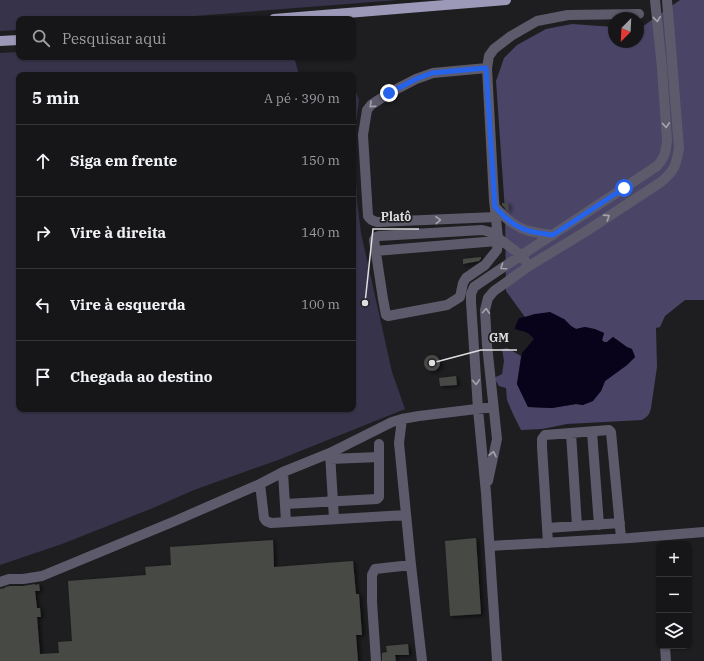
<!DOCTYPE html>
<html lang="pt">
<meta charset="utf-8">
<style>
:root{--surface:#161619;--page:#1f1f22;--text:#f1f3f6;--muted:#9e9fa2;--line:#353538}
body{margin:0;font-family:"IBM Plex Serif",serif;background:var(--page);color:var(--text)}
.controls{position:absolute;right:12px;bottom:12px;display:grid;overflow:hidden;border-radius:8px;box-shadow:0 1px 3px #0004}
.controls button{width:36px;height:36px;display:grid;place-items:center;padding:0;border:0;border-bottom:1px solid var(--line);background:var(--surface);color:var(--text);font:20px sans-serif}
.compass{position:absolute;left:608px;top:12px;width:36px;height:36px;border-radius:50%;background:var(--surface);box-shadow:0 1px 3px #0004;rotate:204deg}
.stop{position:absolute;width:12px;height:12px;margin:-9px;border:3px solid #2563eb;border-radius:50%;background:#fff}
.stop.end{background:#2563eb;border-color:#fff;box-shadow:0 1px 4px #0008}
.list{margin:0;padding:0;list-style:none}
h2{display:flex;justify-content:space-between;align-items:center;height:52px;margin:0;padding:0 16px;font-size:17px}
h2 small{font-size:13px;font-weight:400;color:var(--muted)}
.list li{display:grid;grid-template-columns:26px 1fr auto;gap:12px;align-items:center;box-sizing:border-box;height:72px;padding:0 16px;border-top:1px solid var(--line)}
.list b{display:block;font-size:15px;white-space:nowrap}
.list em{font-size:13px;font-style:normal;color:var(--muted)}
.icon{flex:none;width:22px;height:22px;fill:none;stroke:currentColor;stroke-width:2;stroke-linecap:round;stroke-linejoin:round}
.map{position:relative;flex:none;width:704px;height:661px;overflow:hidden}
.search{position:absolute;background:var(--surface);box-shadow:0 1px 3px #0004;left:16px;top:16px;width:340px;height:44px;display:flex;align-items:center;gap:10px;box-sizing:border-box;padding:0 14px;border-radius:8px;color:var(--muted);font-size:15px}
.panel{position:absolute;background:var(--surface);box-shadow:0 1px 3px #0004;left:16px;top:72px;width:340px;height:340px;border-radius:8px}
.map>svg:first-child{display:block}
.green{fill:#37334a}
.forest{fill:#4a4466}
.water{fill:#09021b}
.building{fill:#474845;filter:url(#shadow)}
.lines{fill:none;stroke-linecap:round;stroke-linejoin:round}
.minor{stroke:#5d5b6b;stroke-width:10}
.major{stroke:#9c98b8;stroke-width:10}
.oneway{stroke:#a4a3ab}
.route{stroke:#2563eb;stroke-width:5}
.leader{fill:none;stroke:#dedee0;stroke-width:1.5}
.callout-dot{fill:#dedee0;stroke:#1e1e21;stroke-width:1.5}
.callout-label{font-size:12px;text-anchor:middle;font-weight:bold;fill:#dedee0;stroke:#1e1e21;stroke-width:3.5;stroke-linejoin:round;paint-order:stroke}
</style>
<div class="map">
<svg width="704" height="661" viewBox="0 0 704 661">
<defs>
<filter id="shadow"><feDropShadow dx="2.5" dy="1.5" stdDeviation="2" flood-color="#0009"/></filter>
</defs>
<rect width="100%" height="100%" fill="#1e1e21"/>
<path class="green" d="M0,0H398L157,19H19V30L0,31Z
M19,52V57H294L299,75H19V409H353V84L359,100L354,137L357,201L361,233L392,372L405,409L278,460L194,490L153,508L62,544L0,565V53Z"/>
<path class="forest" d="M680,0H704V300H685L665,316L660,327L656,328L657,367L651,408C650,414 647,417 642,420L567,424L542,429L521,430L513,414L507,400L506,388L499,386L494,378L502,374L504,361L502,349L507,348L521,356L517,384L528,407L552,408L576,404L583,405L601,391L605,381L627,365L635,357L633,352L613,337L607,342H604L602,340L604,333L585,327L576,329L571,326L564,319L535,314L525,317L506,291L505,211L496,81L504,58L517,45L546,29L572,24L614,27V42H638V29H639Z"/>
<path class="water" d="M550,312L564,319L571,326L576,329L585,327L595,329L604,333L602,340L604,342H607L613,337L627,347L632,349L635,357L627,365L605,381L601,391L593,401L583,405L576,404L552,408L528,407L517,384L522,353L534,339C528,331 524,332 515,329V327L519,318L525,317L535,314Z"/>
<path class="building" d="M502,203H508L509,212L502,205Z
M481,257V259L479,261L463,264V259Z
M424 363a8 8 0 1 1 16 0a8 8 0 1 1-16 0Z
M456,376L457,385L440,386L439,378Z
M476,538L481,614L450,616L445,541Z
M273,540L274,567L353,561L356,594H359L362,635H356L358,661H0V589L5,588V587L10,586H23L35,584V585L39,584L40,591H35L37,608H40L41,617H37L40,654L59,653L58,642L72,641L68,581L146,575L145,567L171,565L170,547Z
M408,644L409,655H395L396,661H382V653L387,652L386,646Z"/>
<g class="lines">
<path class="minor" d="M487,68L433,73L416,79L389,93L371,105L367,110L363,135L368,216C370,220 373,221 377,222L496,217
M495,207C501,213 507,220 514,224C525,232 540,233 553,235
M375,251L497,241
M529,266L521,255L490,232L482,230L379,236L376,237L374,240L383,299L386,315L388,316L447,305L460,297L463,283L466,278L485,265L497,250L498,238L494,200L487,68L489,56L494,49L511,36L537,21L568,15L639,14
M402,419L399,443L411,565L422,661
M592,432L599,525
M571,433L577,526
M330,453L334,519
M330,459L379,457
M283,472L286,522
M488,481L497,439L487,345L485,310L488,298L494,291L529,266L585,232L661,182C675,170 676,166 679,148L670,36L667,0
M260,484L264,518L266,521L271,523L406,515
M285,504L377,499L379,497V444
M547,528L620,523
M548,543L542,447V439L545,435L609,430L611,432L621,538
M490,546L630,538L704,532
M0,582L9,579H23L42,576L71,564L175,521L260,484L283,472L330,453L392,422L402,419L419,416L493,407
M665,646L666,661
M376,661L372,602V575L375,569L411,565
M497,661L486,493L478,409L471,302V294L474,287C534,246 596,207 657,166C665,157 666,152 667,140L662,68L655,0"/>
<path class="major" d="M274,19L506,0
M0,41L19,40"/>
</g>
<defs><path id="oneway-chevron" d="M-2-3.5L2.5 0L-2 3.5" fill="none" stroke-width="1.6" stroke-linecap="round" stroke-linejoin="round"/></defs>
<g class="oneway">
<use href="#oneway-chevron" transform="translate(657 19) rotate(84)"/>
<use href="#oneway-chevron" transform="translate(372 105) rotate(138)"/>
<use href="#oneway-chevron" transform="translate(666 125) rotate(86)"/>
<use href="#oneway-chevron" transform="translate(607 217) rotate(-33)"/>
<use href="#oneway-chevron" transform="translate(438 220) rotate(-3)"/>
<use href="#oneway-chevron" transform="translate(503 267) rotate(145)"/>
<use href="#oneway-chevron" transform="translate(486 311) rotate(-86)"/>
<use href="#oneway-chevron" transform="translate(476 382) rotate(86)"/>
<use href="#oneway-chevron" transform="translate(493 454) rotate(-78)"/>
</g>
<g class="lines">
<path class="route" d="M389,93L416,79L432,73L486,68L495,207C501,213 507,220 514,224C525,232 540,233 553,235L624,188"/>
</g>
<path class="leader" d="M365 303L373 229H419M432 363L481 350H517"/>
<g class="callout-dot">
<circle cx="365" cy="303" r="4"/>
<circle cx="432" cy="363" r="4"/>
</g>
<g class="callout-label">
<text x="396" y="221">Platô</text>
<text x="499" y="342">GM</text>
</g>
</svg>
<div class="controls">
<button>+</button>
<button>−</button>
<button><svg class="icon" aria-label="layers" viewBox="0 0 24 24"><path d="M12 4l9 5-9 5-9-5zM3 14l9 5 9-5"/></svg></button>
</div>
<svg class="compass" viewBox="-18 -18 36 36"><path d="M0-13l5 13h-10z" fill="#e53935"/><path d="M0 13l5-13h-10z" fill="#9e9fa2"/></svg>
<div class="stop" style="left:624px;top:188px"></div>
<div class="stop end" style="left:389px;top:93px"></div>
<div class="search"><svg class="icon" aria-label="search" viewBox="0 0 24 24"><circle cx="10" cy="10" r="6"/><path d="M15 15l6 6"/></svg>Pesquisar aqui</div>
<section class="panel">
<h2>5 min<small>A pé · 390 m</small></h2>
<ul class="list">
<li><svg class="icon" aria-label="ahead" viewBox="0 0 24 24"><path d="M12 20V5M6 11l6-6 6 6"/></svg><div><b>Siga em frente</b></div><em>150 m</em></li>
<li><svg class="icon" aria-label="right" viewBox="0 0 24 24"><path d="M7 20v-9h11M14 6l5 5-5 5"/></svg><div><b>Vire à direita</b></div><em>140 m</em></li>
<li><svg class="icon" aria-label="left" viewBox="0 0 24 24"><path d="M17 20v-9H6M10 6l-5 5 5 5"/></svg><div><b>Vire à esquerda</b></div><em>100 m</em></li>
<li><svg class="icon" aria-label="arrive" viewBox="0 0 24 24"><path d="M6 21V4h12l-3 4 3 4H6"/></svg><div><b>Chegada ao destino</b></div></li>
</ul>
</section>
</div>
